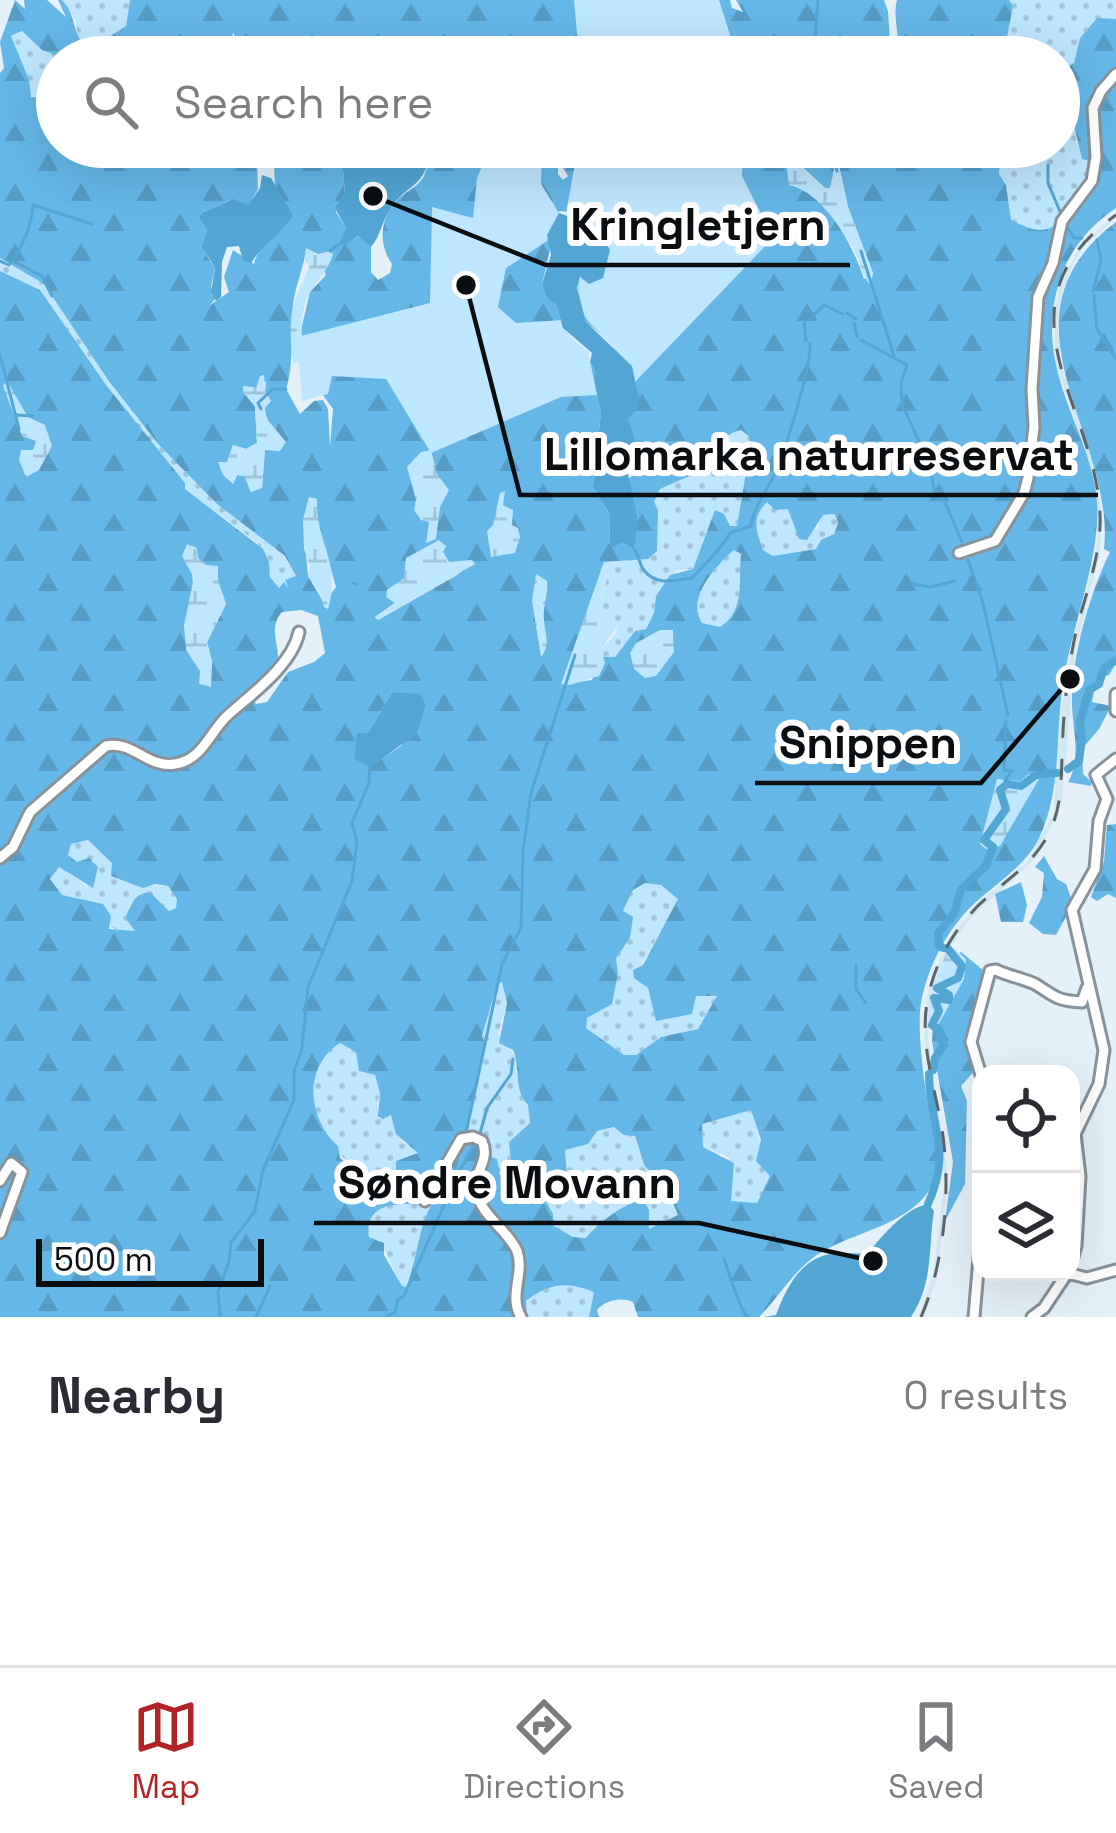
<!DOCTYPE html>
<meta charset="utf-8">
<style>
:root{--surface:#fff;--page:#f2f2f3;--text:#2b2b33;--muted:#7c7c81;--line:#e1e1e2;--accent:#b32225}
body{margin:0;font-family:"Space Grotesk",sans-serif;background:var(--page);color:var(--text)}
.controls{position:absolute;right:36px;bottom:36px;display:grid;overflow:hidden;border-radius:24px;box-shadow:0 12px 48px #0002}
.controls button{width:108px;height:108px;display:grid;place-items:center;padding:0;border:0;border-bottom:3px solid var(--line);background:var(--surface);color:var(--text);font:60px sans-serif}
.scale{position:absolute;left:36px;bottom:30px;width:228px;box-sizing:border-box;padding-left:12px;border:6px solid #0a0e11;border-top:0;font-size:33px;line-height:42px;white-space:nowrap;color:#0a0e11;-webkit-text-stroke:9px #fff;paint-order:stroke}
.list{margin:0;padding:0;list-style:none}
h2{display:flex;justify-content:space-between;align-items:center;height:156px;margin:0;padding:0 48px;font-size:51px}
h2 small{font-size:39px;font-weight:400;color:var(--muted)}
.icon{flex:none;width:66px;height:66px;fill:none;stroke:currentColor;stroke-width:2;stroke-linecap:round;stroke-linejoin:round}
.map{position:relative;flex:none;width:1116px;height:1317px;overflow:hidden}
.search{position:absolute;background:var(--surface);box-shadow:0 12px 48px #0002;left:36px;right:36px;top:36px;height:132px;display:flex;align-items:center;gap:30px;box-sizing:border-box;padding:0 42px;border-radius:66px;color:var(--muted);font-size:45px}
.sheet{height:348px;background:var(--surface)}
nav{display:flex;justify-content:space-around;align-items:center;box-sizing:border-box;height:168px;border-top:3px solid var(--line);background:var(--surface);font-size:33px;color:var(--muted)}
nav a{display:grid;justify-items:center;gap:6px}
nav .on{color:var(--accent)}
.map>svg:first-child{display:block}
.built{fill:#d3e7f2}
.grass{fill:url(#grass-dots)}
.forest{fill:url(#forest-firs);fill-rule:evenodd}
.wetland{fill:url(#wetland-marsh)}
.green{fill:#bee6ff}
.water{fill:#53a5d4}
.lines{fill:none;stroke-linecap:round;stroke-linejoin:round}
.stream{stroke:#53a5d4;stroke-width:3}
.river{stroke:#53a5d4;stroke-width:8}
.minor-casing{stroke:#879299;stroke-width:15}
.minor{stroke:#fff;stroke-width:9}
.rail{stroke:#5d6469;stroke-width:3;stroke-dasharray:21 21;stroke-linecap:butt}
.leader{fill:none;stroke:#0a0e11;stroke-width:4.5}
.callout-dot{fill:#0a0e11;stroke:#fff;stroke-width:4.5}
.callout-label{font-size:45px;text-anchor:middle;font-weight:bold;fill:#0a0e11;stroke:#fff;stroke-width:12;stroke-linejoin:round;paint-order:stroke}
</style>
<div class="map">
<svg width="1116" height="1317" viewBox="0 0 1116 1317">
<defs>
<pattern id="grass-dots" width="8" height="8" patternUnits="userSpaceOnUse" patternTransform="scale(3)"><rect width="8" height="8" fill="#bee6ff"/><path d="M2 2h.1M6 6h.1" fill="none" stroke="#a2c4da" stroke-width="1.8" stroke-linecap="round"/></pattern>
<pattern id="forest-firs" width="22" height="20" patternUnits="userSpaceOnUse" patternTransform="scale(3)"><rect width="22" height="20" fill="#65b7e7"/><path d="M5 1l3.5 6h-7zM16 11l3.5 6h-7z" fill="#569cc5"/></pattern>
<pattern id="wetland-marsh" width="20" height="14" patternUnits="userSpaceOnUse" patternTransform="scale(3)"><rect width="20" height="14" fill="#bee6ff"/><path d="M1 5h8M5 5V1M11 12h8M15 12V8" fill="none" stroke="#a2c4da"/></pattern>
</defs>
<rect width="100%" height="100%" fill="#e5f1f9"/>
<path class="built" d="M1116,212V218L1086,244L1072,266L1061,295L1057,323L1061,363L1095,469L1103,521L1099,557L1075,651L1062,803L1037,857L967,922L948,952L934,985L928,1038L948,1178L937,1277L924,1317H918L933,1276L945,1178L924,1038L926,1000L934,971L956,930L979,902L1027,862L1054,813L1057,749L1067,668L1095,555L1099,521L1092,471L1056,364L1054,313L1060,284L1077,251Z"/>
<path class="grass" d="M62,0H130L126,26L93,47L85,46L78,38L75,19Z
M1009,0H1116V19H1096L1080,38L1074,63L1059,72V57H1009L1006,43L1013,6Z
M22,31L61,55L54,63L57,106L29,94L10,37Z
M1068,121L1074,126L1077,145L1093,162C1088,185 1068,230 1040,230C1030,230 1019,224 1011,220L1006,185L999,174L1001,147H1059V132Z
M0,258L44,284L108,380L159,445L217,504L285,556L296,576L287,580L289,590L284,582L279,588C265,575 269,555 255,541L184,489L49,309L40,290L0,271Z
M741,430L750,436L751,443L737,526H730L715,510L693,569L677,570L656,596L654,613L646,629L635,631L615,657H601V649L616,634L618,624L599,614L607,576L604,562L648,559L654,502L660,489L703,470C717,455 716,436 741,430Z
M767,501L788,509L798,527L817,529L822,515L835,514L838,523L834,534L821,540L816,549L773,556L763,550C755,529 751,518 767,501Z
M734,550L741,554C738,580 746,611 720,627L702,624C686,598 715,567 734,550Z
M88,840L112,863V876L139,885L168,886L177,899L176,908L169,911L155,896L131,902L125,918L135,931C106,933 90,914 69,896H62L50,879L59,866L88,887L77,862L68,855L71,843Z
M645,883L661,885L679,899L634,978L648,988L656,1020L696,996L718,995L698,1029L661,1037L636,1055H624L585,1028L587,1018L618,973L616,958L630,938L623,912L633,890Z
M502,982L507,1003L498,1034L518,1060C516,1075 517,1094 528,1105L530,1124L509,1142L512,1173L508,1178C494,1172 491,1157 490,1143L467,1133L482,1036L497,983Z
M340,1043L356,1052L359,1071L375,1075L380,1093L377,1105L391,1115L403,1143L412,1145L421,1157L388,1177C328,1177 282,1078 340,1043Z
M751,1110L770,1176L757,1203L731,1201L729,1157L703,1147L702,1124Z
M614,1127L634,1136L644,1165L668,1191L679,1215L649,1230L607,1224L586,1238L573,1237L554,1226L545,1199L565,1193L568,1188L565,1149L597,1131Z
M428,1199L432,1206C418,1227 417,1263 406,1287H402L380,1240L369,1238C363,1202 401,1203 428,1199Z
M547,1284H573L594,1292L589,1317H527L526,1302Z"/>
<path class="forest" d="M15,0L25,9L24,0H47L66,17L58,0H62C76,14 72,33 85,46L93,47L126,26L130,0H730L732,8L743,12L736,0H884L888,11L891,57H821L817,42L812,40L804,47L803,57H244L233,32L230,57H62L42,50L22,31L11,36L29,80L31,97L46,98L57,106V147L63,154L73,147H341L345,193L336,212L346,228L344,240L348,242L359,236L371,247V272L378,280L390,273L392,264C376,242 381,211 403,195C411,189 419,185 424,176C428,167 429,156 431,147L462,152L463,147H535L558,162V174L563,180L568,176L553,151L556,147H827L835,170L830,188H825L798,163L789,185C826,192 853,246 864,279L873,273L848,207L835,147H1001L999,174L1006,185L1011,220C1020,224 1030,230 1040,230C1068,230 1087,185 1093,162L1082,159L1074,126L1068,121L1073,104L1059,92V72L1074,63L1080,38L1097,18L1116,19V208C1088,227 1067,253 1058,286C1031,382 1104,441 1097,524C1093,578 1071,630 1063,684C1055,735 1062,788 1040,836C1027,865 1000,880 977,901C949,926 928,965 921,1003C916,1031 926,1100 933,1129C938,1148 945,1161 935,1181C911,1228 852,1230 814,1257C791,1274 779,1297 759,1317H638L633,1302C620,1297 606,1300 597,1310L599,1317H589L594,1292C566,1281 549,1283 526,1301L527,1317H0V271L40,290L106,385L185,483V489L263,549L269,562L270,577L279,588L284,582L289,589L285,580L296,576L285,556L217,504L159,445L108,380L44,284L0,258V73L4,68L0,42ZM257,160L274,163L275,190L292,215C281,234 258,244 254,264L233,250L224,277L229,292L210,305L215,299L211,286L215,268C204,253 202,247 207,230L199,218L201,213L230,200L248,206L258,189ZM559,211L570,212L578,241L585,239L590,284L587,278L578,277L579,301L586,322L615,346L630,430L640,453L636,473L628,479L638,520L635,534L623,542L610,544L609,513L593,487L601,412L596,371L563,328L556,304L542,284ZM306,249L318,254L326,275L310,292L300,334L307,373L333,409L330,447L328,409L323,400L314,401L300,414L286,389C295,362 289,335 293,305C295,286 304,268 306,249ZM266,381L265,392L271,401L264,408C266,421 277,435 280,451L265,449L262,487L251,492L245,476L237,475L233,484L223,464L227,463L233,445L246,449L257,443L255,406L243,392L244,386L256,388ZM741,430L749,436L751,443L737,526H730L724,514L715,510L693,569L670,575L656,596L654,613L646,629L635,631L615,657H601L592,680L562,684L604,562L648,559L657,551L658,510L654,502L660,489L703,470C717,455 716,436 741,430ZM309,498L317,499L316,517L336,587L324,603L308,576L303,521ZM767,502L775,510L788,509L799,539L807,540L823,515L835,514L838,523L834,534L821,540L816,549L773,556L763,550C756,529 751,518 767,502ZM734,550L741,554C738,580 746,611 720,627L702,623C686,598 715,567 734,550ZM443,552L449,562L469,563L457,575L378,620L375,617L396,602L404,578ZM198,558L218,581L226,604L207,642L212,662L210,687C200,670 182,642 185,622C189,601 198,586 189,564ZM301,610L318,616L325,653L314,662L288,672L267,702L256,704L250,695C261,684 266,671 278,660C279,643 268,628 282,612ZM392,692L419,695L426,705L420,722L401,746L370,767L368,733ZM88,840L112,863L111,876L143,888L155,884L168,886L177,899L176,908L169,911L150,892C133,894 132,904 125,918L135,931L109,929L111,916L103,904L62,895L50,879L59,867L93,888L98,867L89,858L77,862L68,855L71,844ZM645,883L661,885L678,899L643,965L633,970L634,978L648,988L656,1021L692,1014L696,996H717L698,1029L661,1037L636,1055H624L586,1028L587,1018L612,1004L618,973L616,958L630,938L633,917L623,911L633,890ZM502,982L507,1003L499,1043L513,1050C521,1068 513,1090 528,1105L530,1123L509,1142L512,1172L508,1178L500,1175L497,1159L491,1157L490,1143L467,1133L485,1043L482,1036L497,984ZM340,1043L356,1052L359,1071L375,1075L380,1093L378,1116L383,1119L391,1115L396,1134L418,1153L396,1161V1170L388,1177L351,1167L340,1158L338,1146C307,1119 303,1066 340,1043ZM751,1110L761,1140L756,1161L770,1176L757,1203L731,1201L734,1163L703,1147L702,1124ZM614,1127L624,1135L635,1136L644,1165L668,1191L678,1215L649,1229V1210L643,1199C622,1205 599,1222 586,1238L573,1237L554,1226L553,1214L545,1200L565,1193L568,1187L565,1150L588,1144L597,1131ZM428,1199L431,1206C418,1227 417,1263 406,1287L402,1286L384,1255V1243L369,1237C364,1204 396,1202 422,1205Z
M897,0H1009L1013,6L1006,43L1009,57H898C901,37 892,19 897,0Z
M1116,222V663L1109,675L1097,678L1092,702L1111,706L1099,729L1082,749L1083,774L1092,782L1091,786L1068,782C1083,757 1071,726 1072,698C1072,655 1091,590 1110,552L1104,549C1116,434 988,319 1116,222Z
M1116,824V898L1108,894L1097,901L1091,897L1104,861L1107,825Z
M1044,856L1057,879L1066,884L1073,904L1056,935L1043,934L1029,923L1042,897L1044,873L1035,867Z
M1021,882L1027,905L1023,922H1001L995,894Z
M961,952L983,970L973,1028L978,1067L961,1086L967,1101L965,1184L945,1221L953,1162L932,1041L933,1020L950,960Z"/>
<path class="wetland" d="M827,147H835L848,207L873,274L870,285C861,274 860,261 853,248C839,225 816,190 789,185L786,162L791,159L825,188H830L834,170Z
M306,248L318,254L330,251L333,255C327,272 316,281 308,296C298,316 302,341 305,362L293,363C286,307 296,299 310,265L305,262Z
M264,375L265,392L271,401L265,408L266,418L286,442L280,451L265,450L262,488L251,492L244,476L237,475L233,484L223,475L218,462H227L233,445L246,449L257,444L255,406L243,392V386L256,388L260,376Z
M7,381L28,417L45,425L52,446L39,470L26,477L19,460L21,450H33L36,441L22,436L3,386Z
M431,450L437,474L449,490L440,507L436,539L426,543L429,522L421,520L414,510L416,500L407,467L421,452Z
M505,491L503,505L513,510L512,525L518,528L520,537L515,553L491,557L487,531L493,525L500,493Z
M309,497L317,499C315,541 342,562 328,609L324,607L319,591L308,576L310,566L304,549L303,520Z
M439,540L446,546L443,552L448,562L472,560L475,564L378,620L375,617L395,603L386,597L387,590L404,578L406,558Z
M187,544L197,548L198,558L206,565L218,566V581L226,604L207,642L212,662L211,687L199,684L200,671L186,650L184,625L194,578L182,556Z
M604,562L608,566L599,613L619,624L601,649L605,663L599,676L570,685L561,684Z
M536,574L547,581C548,592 545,600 544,611C542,630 553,642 541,657L532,601Z
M660,630H673L674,652L656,676L645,678L634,669L630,653L636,643Z
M1029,774L1039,779L1000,846L986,849L980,844L997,779L1020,781Z
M950,945L966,959L964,979L938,1025L928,1022L933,986Z"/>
<path class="green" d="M574,0H719L737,57H531L529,43L578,44Z
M490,147H542L541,184L559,213L547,241L506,268L498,307L516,323L563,320L567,334L588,351L597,395L561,397L431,453L386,379L332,376L328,394L302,401L297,337L430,303L432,207L473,218L477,178Z
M578,147H744L742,176L773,238L634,383C627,370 620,352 609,342C581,314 580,318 578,276L590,284L596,232L587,229L579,240L566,213Z"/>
<path class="water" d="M341,147H431C425,192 407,181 389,211C381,224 381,235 371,247L358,236L344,246L339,244L346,228L335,208L345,193Z
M262,175L271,178L293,215C280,236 263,244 251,263L243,261L239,246L227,247L222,262L221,297L216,301L211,292L215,268L202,247L207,230L199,218L201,213L233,199L248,205L260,188Z
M559,213L570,217L578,241L585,239L586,229L597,230L610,250L603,278L589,284L580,276L577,288L586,322L632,366L639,400L636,411L628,418L640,457L628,474L638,520L634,549L623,542L613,547L610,544L609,513L593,487L601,412L594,378L596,372L590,362L592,353L563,328L556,304L548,299L542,284L551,255L547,235Z
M392,692L420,694L426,705L417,733L370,768L354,758L357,733H368Z
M928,1204L934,1211C928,1247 934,1282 911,1317H764L776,1315C786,1288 802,1255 837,1253C848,1253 857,1254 868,1253C883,1235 904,1209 928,1204Z"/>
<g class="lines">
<path class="stream" d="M815,40L818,0
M832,147L837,171
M1048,165V183L1061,214
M1065,223L1074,238H1082
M330,251L339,244
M861,251L894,356
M0,261L9,265C22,246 31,230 33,205L92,224
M15,262L42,276L52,296
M1093,291L1101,260L1097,240
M1094,295L1097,329L1116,359
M847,313L856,319
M808,320L824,305L843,314
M804,321L806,341
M854,323L857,337
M861,340L907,365L901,383L902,404L930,466L934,490L945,502L962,542
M0,355L19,429
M261,409L258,403L273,389H286
M17,415L33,416
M634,549C639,555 639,563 643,569C656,587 675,580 692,578C705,564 721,550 730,533L751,526C753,509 766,492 774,475C785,451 812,366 810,343
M968,560L983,603L1008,715
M353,583L356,584
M910,583L930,587L955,581
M1006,721L1004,770L1012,771L1005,780L1007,784
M856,965V989L866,1003
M466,1133L502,964L521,928L523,852L531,793L575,655
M479,1137L487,1108L511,1074L513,1059
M451,1187L475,1143
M724,1258C729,1274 738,1304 747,1317
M220,1317L218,1292L229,1262L231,1242L255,1211L263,1170L294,1100V1071L302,1049L308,987L352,881L357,842L352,823L369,783L370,768
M256,1317L270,1286
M386,1317L395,1312L398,1299L404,1296L449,1194L460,1147"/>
<path class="river" d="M1068,769L1079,761L1082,738L1080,721L1089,690L1099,684L1104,668L1116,660
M944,948L939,946L938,933L954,914L961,890L986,866L993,847L984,840L1006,809L1000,790L1007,784L1021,786L1036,775L1057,773
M944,999L949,1000V995L937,988L958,978L962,966L948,949
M933,1070L935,1058L944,1045L939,1030L932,1025L939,1011L934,998L944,999
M928,1204C953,1149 929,1127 929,1074"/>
<g class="minor-casing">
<path id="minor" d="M959,553L995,541L1024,493L1028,478L1034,427L1032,389L1038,297L1053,263L1062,221L1092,181L1096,157L1093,108L1101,91L1116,74
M1116,694V711
M0,858L13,847L30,812L106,746C132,740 149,769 175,764C203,760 210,731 228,715C253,693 292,665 299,632
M981,1075L971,1042L990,971L996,970C1008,976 1025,979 1035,984C1055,996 1056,1001 1082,1002L1087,988
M0,1181L11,1163L22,1172L0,1233
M981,1195V1219
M425,1201L461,1139L473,1137L482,1141C490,1159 476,1169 476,1187C478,1215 507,1228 517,1251C525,1274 508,1295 521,1317
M1071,1264L1076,1246L1080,1176L1075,1134L1099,1084L1104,1050L1072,910L1095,869L1099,821L1107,799L1096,775L1116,759
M1067,1273L1087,1278L1116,1270
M974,1317L981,1235
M1032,1317L1044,1308L1068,1272"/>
</g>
<use href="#minor" class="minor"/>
<path class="rail" d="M921,1317C945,1262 951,1188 942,1129C935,1088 920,1045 927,1003C934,961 957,922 990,895C1011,877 1033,862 1047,837C1061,812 1061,785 1062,758C1063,715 1067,673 1076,631C1085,596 1099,561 1100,525C1104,414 984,309 1116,215"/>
</g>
<path class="leader" d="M373 196L546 265H850M466 285L520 495H1098M1070 679L981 783H755M873 1261L699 1223H314"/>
<g class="callout-dot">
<circle cx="373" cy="196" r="12"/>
<circle cx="466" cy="285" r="12"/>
<circle cx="1070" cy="679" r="12"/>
<circle cx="873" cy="1261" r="12"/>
</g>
<g class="callout-label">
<text x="698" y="240">Kringletjern</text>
<text x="809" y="470">Lillomarka naturreservat</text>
<text x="868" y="758">Snippen</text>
<text x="507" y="1198">Søndre Movann</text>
</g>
</svg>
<div class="controls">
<button><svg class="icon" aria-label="locate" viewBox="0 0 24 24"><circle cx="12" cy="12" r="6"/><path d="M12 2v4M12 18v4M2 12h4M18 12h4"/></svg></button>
<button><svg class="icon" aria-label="layers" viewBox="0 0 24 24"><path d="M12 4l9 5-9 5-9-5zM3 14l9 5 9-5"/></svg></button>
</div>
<div class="scale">500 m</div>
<div class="search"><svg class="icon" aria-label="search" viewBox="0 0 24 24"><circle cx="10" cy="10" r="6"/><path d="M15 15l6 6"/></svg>Search here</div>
</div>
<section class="sheet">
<h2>Nearby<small>0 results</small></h2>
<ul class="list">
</ul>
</section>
<nav>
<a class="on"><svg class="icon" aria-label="map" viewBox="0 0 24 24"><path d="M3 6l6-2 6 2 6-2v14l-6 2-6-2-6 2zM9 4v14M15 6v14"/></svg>Map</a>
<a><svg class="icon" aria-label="directions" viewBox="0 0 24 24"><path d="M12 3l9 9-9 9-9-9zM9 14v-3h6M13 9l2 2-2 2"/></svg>Directions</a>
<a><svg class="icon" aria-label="saved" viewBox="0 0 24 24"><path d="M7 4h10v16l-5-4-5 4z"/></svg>Saved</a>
</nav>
